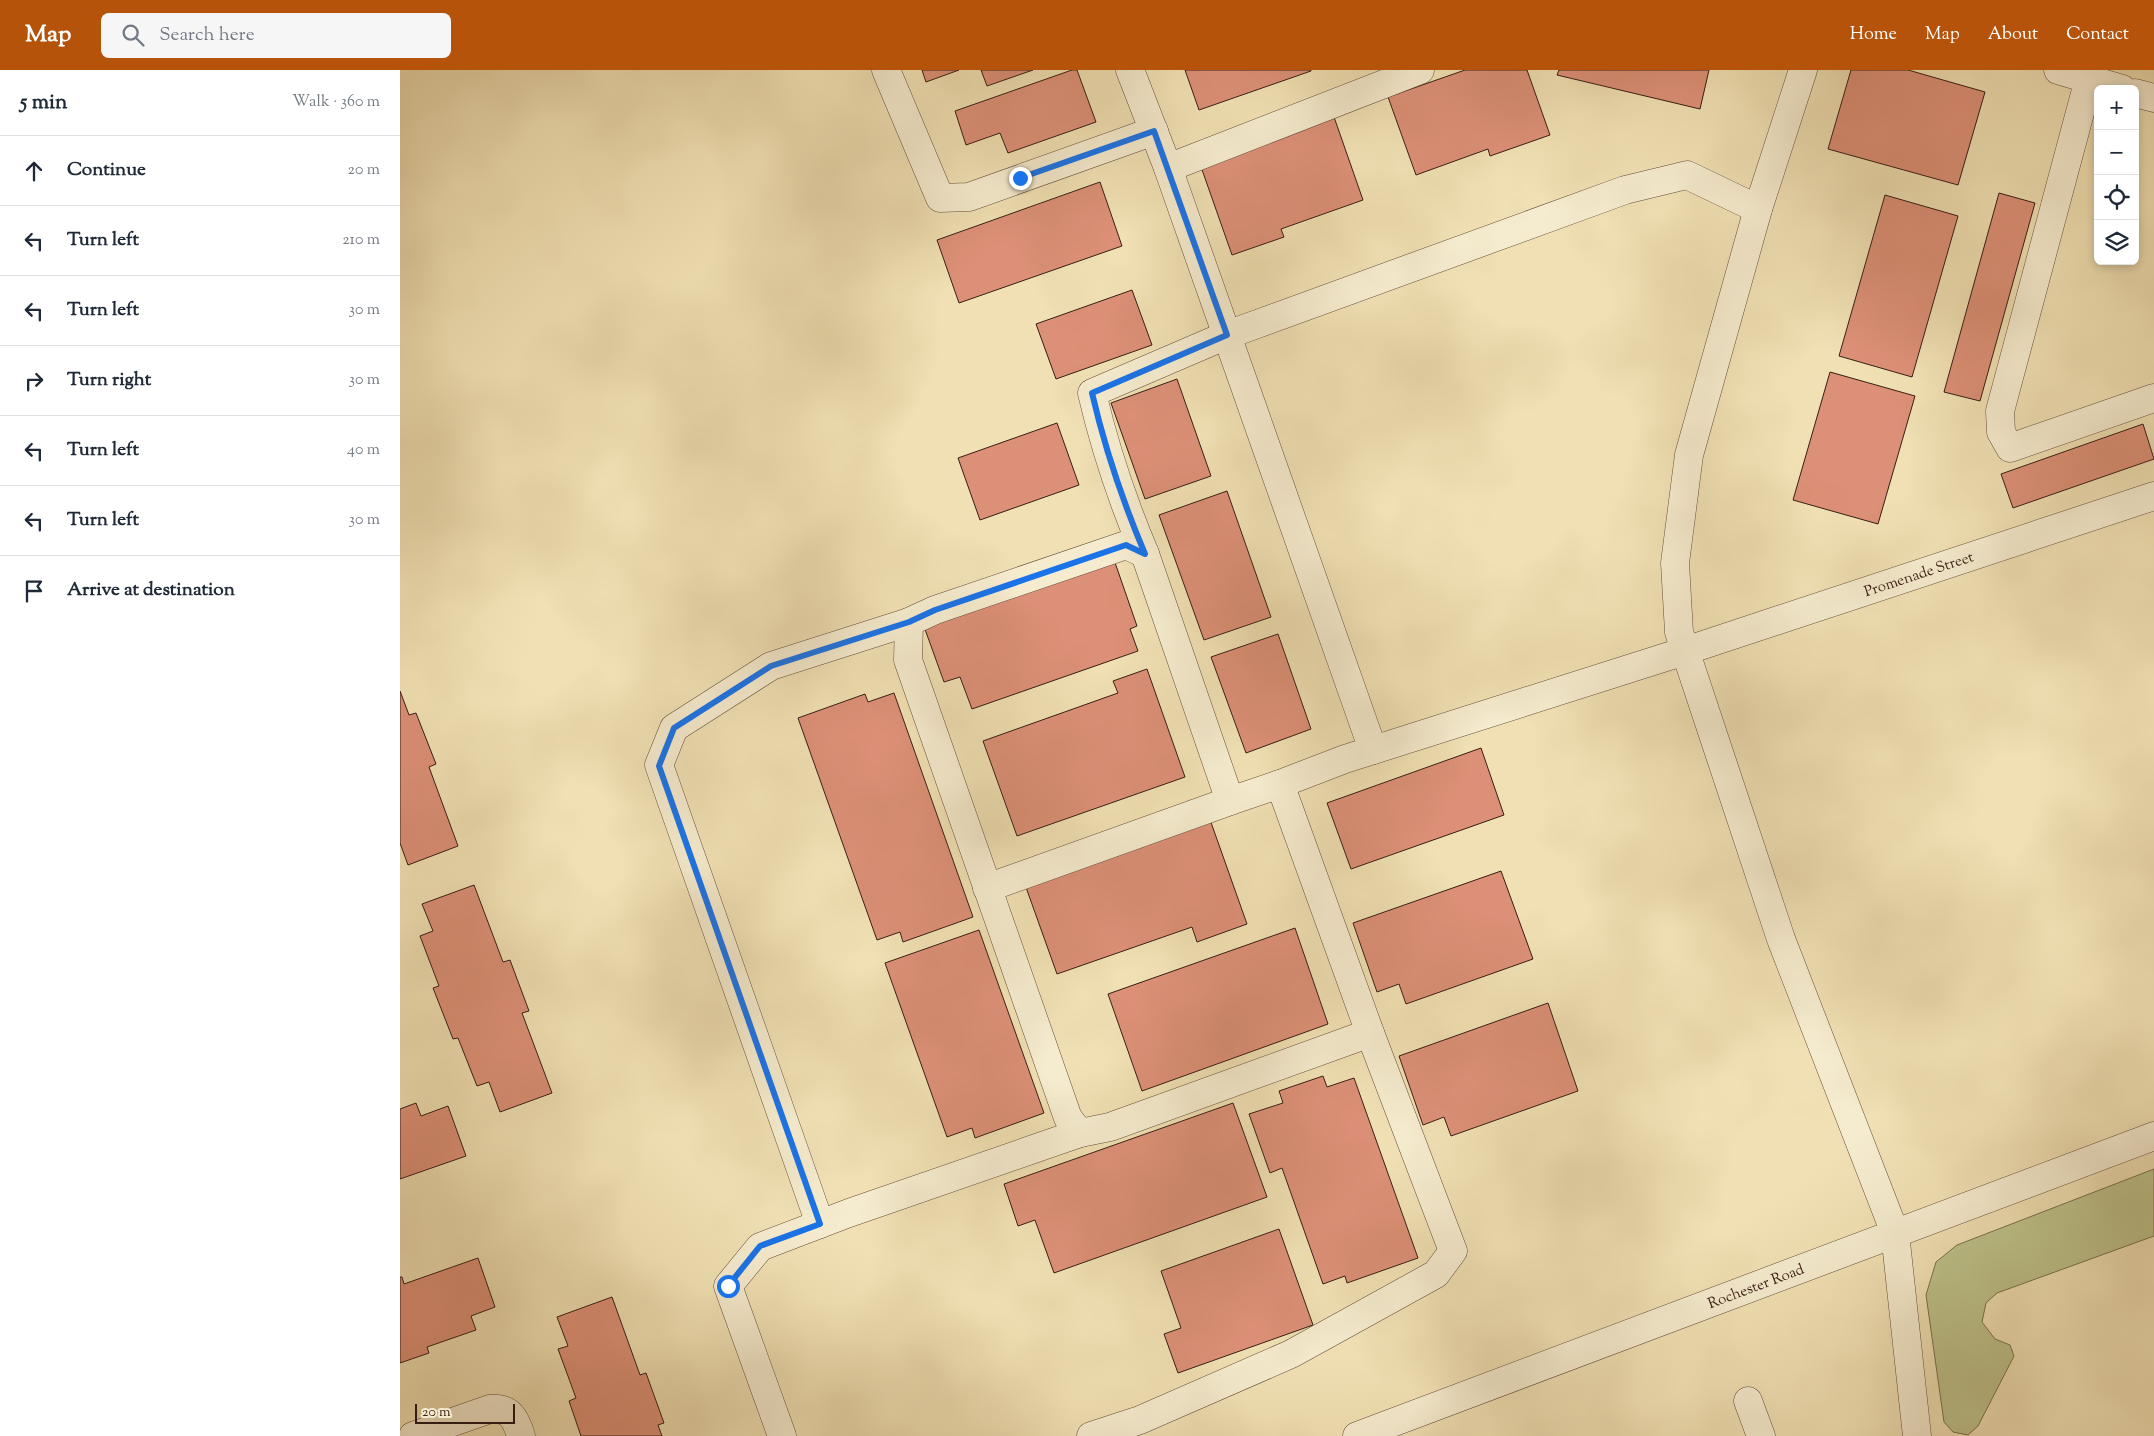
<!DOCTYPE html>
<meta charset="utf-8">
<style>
:root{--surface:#fff;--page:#f6f6f7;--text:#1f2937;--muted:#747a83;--line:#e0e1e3;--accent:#b45309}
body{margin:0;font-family:"Sorts Mill Goudy",serif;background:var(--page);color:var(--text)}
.controls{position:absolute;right:15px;top:15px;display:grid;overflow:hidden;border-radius:8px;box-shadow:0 2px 8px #0003}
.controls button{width:45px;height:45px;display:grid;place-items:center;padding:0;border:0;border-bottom:1px solid var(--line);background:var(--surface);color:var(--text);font:25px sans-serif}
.scale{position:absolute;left:15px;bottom:12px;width:100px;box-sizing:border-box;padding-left:5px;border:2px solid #381d13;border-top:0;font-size:14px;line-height:18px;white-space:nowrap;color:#381d13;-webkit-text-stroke:4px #f5ebce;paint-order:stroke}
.stop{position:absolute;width:15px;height:15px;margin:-11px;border:4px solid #1a73e8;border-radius:50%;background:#fff}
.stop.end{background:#1a73e8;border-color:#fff;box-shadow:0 1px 5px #0008}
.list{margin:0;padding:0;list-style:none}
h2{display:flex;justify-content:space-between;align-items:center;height:65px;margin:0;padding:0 20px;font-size:21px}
h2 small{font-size:16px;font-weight:400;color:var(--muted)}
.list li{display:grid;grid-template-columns:32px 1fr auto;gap:15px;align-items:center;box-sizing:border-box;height:70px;padding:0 20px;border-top:1px solid var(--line)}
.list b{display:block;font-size:19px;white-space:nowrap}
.list em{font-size:16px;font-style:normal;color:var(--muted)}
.icon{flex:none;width:28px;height:28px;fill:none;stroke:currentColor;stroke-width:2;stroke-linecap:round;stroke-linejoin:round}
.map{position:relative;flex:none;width:1754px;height:1366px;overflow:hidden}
header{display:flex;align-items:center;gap:30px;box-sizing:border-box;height:70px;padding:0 25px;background:var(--accent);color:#fff}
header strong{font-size:24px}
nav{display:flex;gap:28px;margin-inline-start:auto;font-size:18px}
.search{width:350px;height:45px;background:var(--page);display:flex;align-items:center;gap:12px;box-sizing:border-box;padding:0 18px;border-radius:8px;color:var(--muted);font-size:19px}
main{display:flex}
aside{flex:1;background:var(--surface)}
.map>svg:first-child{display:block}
.green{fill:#bdc18a;stroke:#7a6f4e}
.building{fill:#dc9077;stroke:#381d13}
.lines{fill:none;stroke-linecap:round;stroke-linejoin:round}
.minor-casing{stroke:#664e3b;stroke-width:29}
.minor{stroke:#f5ebce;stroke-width:28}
.route{stroke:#1a73e8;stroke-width:6}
.labels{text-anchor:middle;stroke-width:4.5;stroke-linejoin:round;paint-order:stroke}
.street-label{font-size:15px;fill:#381d13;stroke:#f5ebce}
</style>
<header>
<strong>Map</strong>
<div class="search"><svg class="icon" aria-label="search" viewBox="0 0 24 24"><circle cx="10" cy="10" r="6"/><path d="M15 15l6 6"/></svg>Search here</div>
<nav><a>Home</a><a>Map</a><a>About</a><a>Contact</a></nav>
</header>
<main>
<aside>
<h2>5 min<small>Walk · 360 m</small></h2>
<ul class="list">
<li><svg class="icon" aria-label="ahead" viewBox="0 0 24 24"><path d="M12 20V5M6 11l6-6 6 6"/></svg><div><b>Continue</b></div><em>20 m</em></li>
<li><svg class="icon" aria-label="left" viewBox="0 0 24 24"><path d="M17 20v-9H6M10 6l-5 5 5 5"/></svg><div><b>Turn left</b></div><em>210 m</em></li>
<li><svg class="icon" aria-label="left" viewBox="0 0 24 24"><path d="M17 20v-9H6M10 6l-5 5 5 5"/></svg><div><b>Turn left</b></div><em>30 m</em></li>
<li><svg class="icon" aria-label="right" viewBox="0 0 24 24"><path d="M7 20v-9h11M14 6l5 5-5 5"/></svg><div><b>Turn right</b></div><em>30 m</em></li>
<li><svg class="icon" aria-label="left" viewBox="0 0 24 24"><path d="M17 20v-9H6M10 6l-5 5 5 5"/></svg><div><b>Turn left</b></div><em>40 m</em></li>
<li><svg class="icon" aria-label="left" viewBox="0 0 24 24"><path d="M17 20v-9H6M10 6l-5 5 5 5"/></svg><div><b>Turn left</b></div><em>30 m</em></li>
<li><svg class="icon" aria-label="arrive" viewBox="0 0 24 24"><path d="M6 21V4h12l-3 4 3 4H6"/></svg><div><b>Arrive at destination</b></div></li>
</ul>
</aside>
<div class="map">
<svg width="1754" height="1366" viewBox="0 0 1754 1366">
<rect width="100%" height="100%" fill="#f0e0b3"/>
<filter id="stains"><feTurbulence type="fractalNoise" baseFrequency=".004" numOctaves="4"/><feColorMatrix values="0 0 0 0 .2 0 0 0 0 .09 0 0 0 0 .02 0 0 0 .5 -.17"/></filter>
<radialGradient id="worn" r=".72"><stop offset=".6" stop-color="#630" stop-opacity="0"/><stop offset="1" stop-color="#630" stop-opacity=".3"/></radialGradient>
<path class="green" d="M1754,1099V1166L1597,1223L1586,1233L1582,1252L1595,1269L1610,1275L1614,1286L1578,1356L1568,1365L1553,1362L1544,1352L1526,1225L1536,1192L1557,1175Z"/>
<path class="building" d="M522,0H559L526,12Z
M581,0H633L587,16Z
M672,0H677L696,52L608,83L600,63L566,75L555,41Z
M785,0H911V1L799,40Z
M1065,0H1127L1150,65L1090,86L1088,79L1016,105L988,27Z
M1159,0H1309L1300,39L1157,5Z
M1451,0H1508L1585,22L1558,115L1428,79Z
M934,47L963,130L881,159L884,167L832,185L800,94Z
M700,112L722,176L559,233L537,170Z
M1599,123L1635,133L1580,331L1544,322Z
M1485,125L1558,146L1512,307L1439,286Z
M732,220L752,275L656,309L636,254Z
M1430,302L1515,326L1478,454L1393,430Z
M777,309L811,406L745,429L711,333Z
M657,353L679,415L580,450L558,388Z
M1743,354L1754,389L1613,438L1601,404Z
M827,421L871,547L804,570L759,445Z
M712,484L737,556L730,559L738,581L572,639L560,607L544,612L522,551Z
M878,564L911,659L846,683L811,587Z
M747,599L785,707L617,766L583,671L718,623L713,611Z
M0,621L9,645L16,643L36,694L29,697L58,776L8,795L0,773Z
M494,623L573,847L503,872L500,862L477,870L398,648L465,624L468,632Z
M1081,678L1104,745L951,799L927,733Z
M808,744L847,854L797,872L792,857L657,904L623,809Z
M1101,801L1133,889L1006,934L999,914L977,922L953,853Z
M74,815L103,892L110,890L129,941L122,943L152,1023L100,1042L89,1012L77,1016L58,968L53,969L33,918L39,916L20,866L33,861L22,834Z
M895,858L928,954L742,1021L708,924Z
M579,860L644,1043L575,1068L572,1058L547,1067L485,893Z
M1148,933L1178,1021L1051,1066L1044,1047L1023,1055L999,986Z
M923,1006L927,1017L954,1008L1018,1188L947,1213L945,1206L923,1214L882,1098L870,1103L849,1044L883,1033L879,1021Z
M16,1033L21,1046L48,1036L66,1086L0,1109V1039Z
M833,1033L867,1127L654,1203L635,1150L618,1156L604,1114Z
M879,1159L913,1255L778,1303L764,1264L781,1258L761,1201Z
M78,1188L95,1237L71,1246L76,1260L27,1277L29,1283L0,1293V1207H2L4,1214Z
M212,1227L240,1305L246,1303L264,1353L258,1355L262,1366H181L169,1331L176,1328L158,1279L168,1276L157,1247Z"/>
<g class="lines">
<g class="minor-casing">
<g id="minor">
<path d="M486,0L540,128L569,127L754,61"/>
<path d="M730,0L768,98L973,680"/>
<path d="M1403,0L1358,139L1289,385L1275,493L1279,562L1381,869L1495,1163L1517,1366"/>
<path d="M1658,0L1722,19"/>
<path d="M1689,9L1600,341L1601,362L1610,378L1754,328"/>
<path d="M1735,23L1754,28"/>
<path d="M768,98L1020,0"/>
<path d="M745,484C723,432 705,379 692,323L827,265L1225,120L1287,105L1358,139"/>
<path d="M880,714L830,731L745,484L726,475L535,540L509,552L508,590L668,1048L680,1063L710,1057L970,963"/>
<path d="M587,818L830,731"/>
<path d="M420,1154L259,695L274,658L371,596L509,552"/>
<path d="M1348,1331L1361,1366"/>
<path d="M13,1366L90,1339C110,1337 116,1349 121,1366"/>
<path d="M382,1366L328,1216L360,1177L449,1143L680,1063"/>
<path id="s1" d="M691,1366L740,1350L891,1284L1036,1204L1053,1181L970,963L880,714L945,689L1285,581L1754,426"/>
<path id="s2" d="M957,1366L1754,1066"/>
</g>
</g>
<use href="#minor" class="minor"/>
</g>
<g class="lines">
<path class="route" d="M328,1216L360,1176L420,1154L259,696L274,658L371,596L509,552L535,540L726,475L745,484C723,432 705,379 692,323L827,265L754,61L620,108"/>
</g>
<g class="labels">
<g class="street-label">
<text dy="5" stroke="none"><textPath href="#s1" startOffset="1581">Promenade Street</textPath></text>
<text dy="5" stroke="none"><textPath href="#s2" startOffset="426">Rochester Road</textPath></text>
</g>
</g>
<rect width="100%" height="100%" filter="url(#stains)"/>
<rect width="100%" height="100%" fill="url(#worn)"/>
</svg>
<div class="controls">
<button>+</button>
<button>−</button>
<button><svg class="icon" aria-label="locate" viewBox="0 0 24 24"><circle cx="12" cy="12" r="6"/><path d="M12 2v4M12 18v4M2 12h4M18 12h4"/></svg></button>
<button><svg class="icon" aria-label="layers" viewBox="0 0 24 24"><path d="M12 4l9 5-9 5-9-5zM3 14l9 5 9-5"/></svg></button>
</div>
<div class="scale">20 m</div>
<div class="stop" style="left:328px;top:1216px"></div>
<div class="stop end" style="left:620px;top:108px"></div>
</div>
</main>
